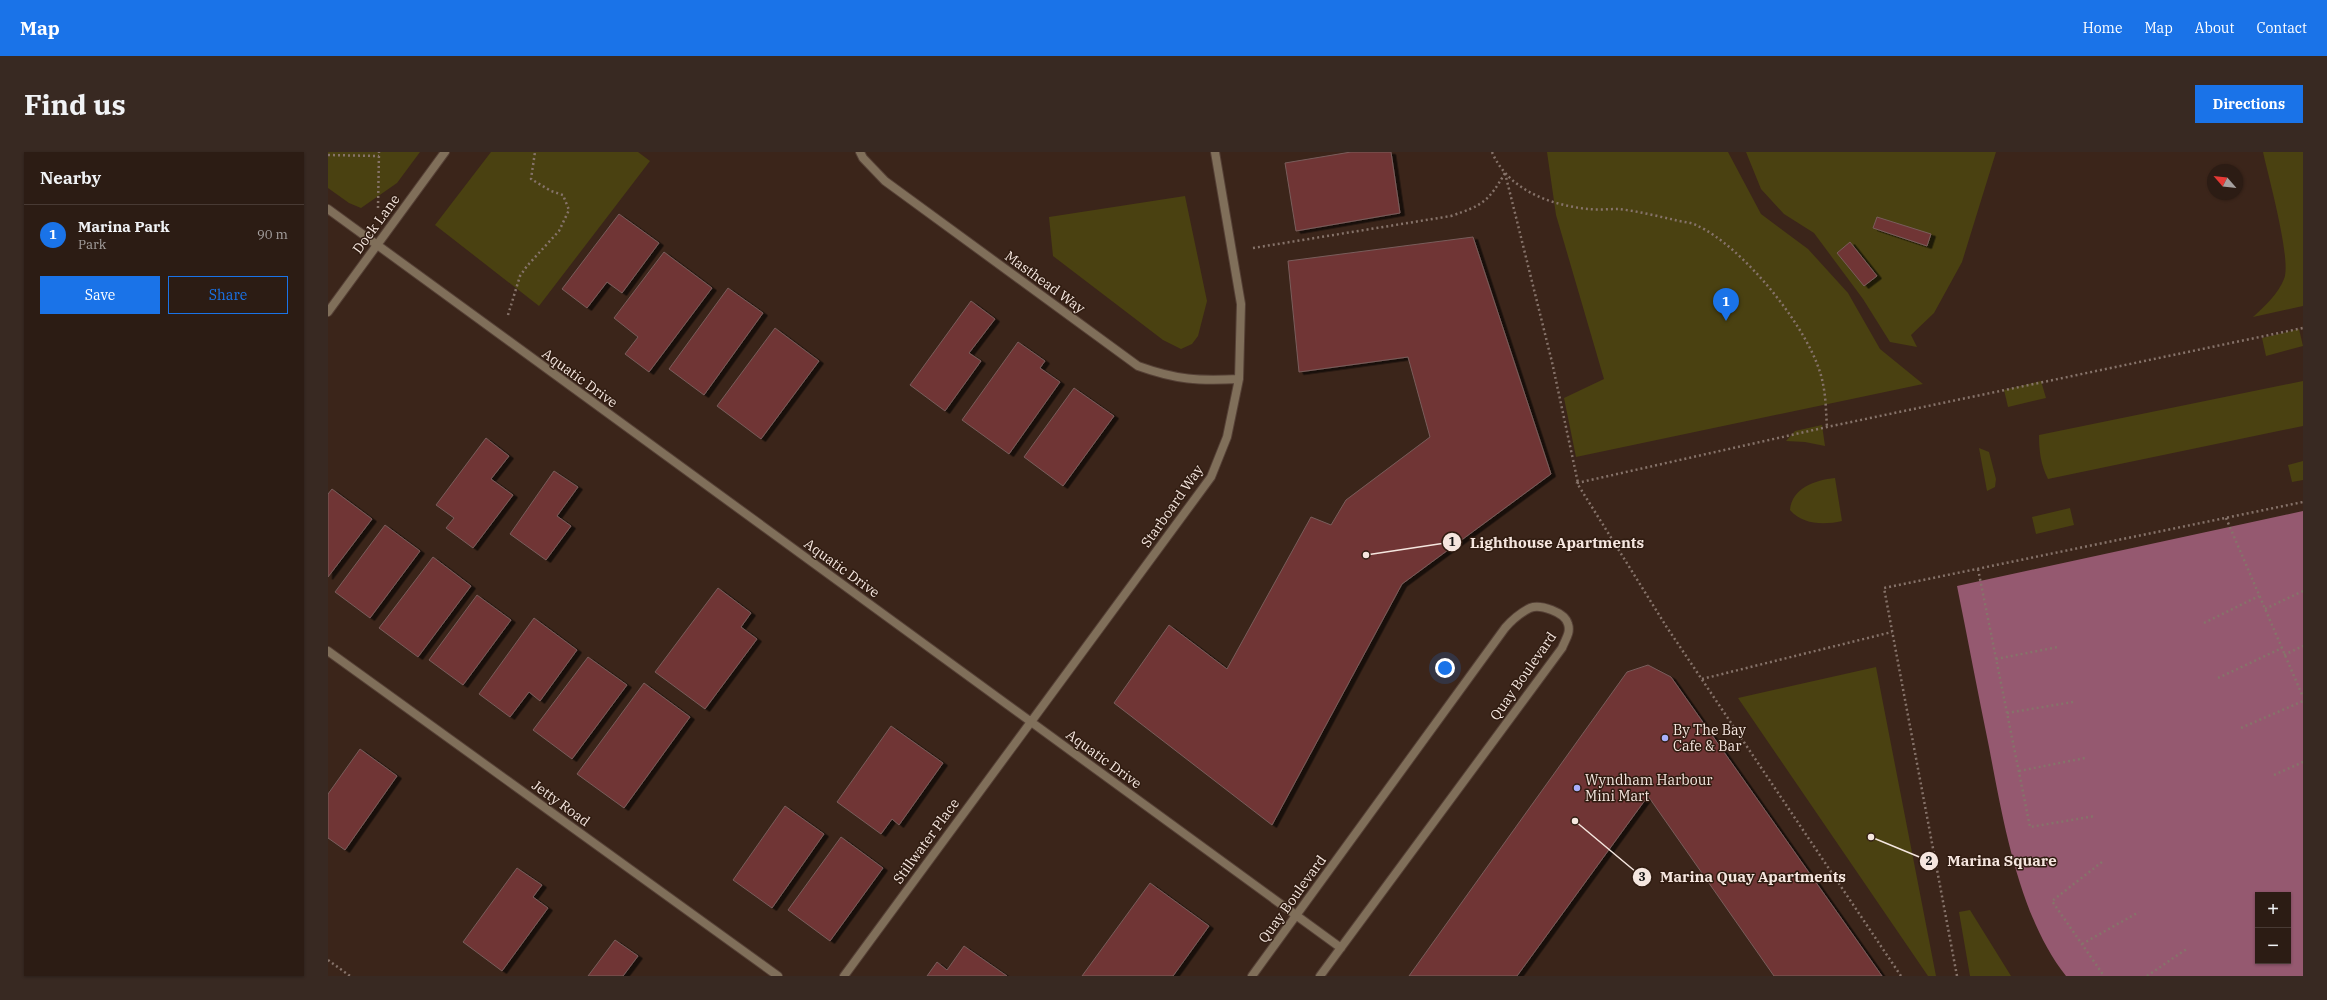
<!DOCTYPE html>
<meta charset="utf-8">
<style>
:root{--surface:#2c1c14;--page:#382922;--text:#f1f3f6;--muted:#a6a1a0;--line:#483a34;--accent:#1a73e8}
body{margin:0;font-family:"IBM Plex Serif",serif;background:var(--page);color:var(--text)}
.controls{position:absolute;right:12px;bottom:12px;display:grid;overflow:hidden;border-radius:0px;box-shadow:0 1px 3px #0004}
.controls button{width:36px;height:36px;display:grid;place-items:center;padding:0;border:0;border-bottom:1px solid var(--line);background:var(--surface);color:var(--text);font:20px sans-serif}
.compass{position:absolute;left:1879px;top:12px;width:36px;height:36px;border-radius:50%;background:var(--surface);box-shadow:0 1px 3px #0004;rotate:298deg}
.you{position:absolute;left:1117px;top:516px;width:14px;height:14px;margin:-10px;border:3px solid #fff;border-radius:50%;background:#1a73e8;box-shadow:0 0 0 6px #1a73e833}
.badge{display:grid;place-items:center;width:26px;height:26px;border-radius:50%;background:var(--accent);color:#fff;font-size:13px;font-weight:700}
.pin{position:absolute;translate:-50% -33px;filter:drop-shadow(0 1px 2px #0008)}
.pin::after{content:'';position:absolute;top:21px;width:14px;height:12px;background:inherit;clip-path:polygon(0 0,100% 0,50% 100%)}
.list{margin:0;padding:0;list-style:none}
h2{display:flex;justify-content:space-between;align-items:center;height:52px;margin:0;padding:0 16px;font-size:17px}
h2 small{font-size:13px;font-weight:400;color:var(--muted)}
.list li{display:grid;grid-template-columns:26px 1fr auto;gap:12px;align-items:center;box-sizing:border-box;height:60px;padding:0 16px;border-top:1px solid var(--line)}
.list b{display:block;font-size:15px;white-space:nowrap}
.list p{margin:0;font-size:13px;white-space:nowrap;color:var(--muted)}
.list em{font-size:13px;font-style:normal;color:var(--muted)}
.actions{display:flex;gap:8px;padding:12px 16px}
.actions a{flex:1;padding:9px 0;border:1px solid var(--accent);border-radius:0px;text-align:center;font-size:14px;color:var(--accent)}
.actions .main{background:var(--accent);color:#fff}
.map{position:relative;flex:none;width:1975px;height:824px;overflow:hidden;border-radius:0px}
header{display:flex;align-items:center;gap:24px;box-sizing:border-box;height:56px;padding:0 20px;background:var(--accent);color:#fff}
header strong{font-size:19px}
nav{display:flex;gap:22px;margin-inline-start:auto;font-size:14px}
.intro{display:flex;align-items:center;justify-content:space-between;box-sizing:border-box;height:96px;padding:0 24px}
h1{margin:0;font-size:28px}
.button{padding:10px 18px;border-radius:0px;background:var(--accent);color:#fff;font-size:14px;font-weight:700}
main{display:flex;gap:24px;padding:0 24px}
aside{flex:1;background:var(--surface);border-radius:0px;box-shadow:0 1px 3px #0004}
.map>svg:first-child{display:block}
.green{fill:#4a4111}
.water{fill:#955970;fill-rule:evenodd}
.building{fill:#703535;stroke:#795d5b;filter:url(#shadow)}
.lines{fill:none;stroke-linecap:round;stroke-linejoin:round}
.street-casing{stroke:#554036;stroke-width:10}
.path{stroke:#86736a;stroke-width:2.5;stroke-dasharray:2 3;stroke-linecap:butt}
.street{stroke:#806f5a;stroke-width:8}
.poi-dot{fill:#a8b0fc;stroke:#301c11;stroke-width:1.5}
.labels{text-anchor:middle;stroke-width:3;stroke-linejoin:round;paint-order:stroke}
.street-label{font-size:14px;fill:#f5e6df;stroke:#301c11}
.poi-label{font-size:14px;fill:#f5e6df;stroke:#301c11;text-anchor:start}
.leader{fill:none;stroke:#f5e6df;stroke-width:1.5}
.callout-dot{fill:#f5e6df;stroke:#301c11;stroke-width:1.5}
.mark-label{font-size:12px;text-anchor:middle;font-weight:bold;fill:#111}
.callout-label{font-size:15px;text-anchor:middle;font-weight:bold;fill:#f5e6df;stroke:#301c11;stroke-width:3;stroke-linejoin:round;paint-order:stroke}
</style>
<header>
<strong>Map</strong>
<nav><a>Home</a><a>Map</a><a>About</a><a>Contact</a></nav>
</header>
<div class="intro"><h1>Find us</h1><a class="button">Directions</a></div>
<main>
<aside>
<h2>Nearby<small></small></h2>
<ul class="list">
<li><span class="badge">1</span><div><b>Marina Park</b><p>Park</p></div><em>90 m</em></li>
</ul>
<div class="actions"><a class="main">Save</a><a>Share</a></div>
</aside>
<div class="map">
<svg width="1975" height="824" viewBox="0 0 1975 824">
<defs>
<filter id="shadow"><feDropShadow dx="4.5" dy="2.5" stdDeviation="0" flood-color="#0009"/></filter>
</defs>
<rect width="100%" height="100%" fill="#3b251a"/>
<path class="green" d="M0,0H92L69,31L33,56L21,51L0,36Z
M163,0H310L322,9L211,154L107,73Z
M1219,0H1400L1433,62L1480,97L1520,141L1552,197L1595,232L1248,305L1236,246L1276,227L1228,63Z
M1418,0H1668L1634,110L1606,161L1583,183L1589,195L1562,190L1535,147L1486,81L1456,62L1433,37Z
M1935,0H1975V154L1925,165C1937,154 1950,142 1956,127C1964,109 1940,23 1935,0Z
M857,44L879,149L870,184L864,192L853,197L835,188L725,104L721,65Z
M1971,177L1975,194L1938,204L1934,186Z
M1713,229L1718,246L1680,255L1676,238Z
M1975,229V274L1720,327C1713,313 1711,300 1711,283Z
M1494,273L1497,294L1477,290L1458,289L1467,279Z
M1651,296L1661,300L1668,327L1667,335L1659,339Z
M1975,309V328L1964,330L1960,313Z
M1507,326L1514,369C1496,373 1475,373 1462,358C1464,336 1487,328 1507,326Z
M1742,356L1746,373L1708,382L1704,365Z
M1548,515L1608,824H1600L1410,546Z
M1642,758L1683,824H1642L1631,760Z"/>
<path class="water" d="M1975,359V824H1738C1691,765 1675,668 1661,595C1650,542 1640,488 1629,434ZM1930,743H1960V809H1930Z"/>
<path class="building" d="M1023,0H1063L1072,61L968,79L957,11Z
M291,62L331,91L294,141L279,130L259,156L234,137Z
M1549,65L1603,82L1599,94L1545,76Z
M1145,85L1223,322L1074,432L944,673L786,551L841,473L899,517L983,365L1003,373L1018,348L1102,285L1080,205L971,220L960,109Z
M1522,90L1549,124L1536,134L1509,101Z
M336,100L384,136L321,220L297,202L310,185L286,166Z
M400,136L435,161L376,243L341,217Z
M643,149L667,167L641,201L653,209L617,259L582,233Z
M447,176L491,209L433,287L389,254Z
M690,190L717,209L712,216L732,230L681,302L634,268Z
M746,236L786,264L735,334L696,305Z
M158,286L181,304L163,327L185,343L145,396L118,376L126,366L108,353Z
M226,319L250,335L229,364L243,374L218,408L182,382Z
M4,337L44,367L0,425V342Z
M57,373L92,399L42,466L7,440Z
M105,405L143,434L90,505L51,476Z
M390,436L423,461L413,475L429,487L377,557L327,520Z
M149,443L183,468L135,533L101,508Z
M206,466L249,498L212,549L201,540L182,565L151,542Z
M260,505L299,533L244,607L205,578Z
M1320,513L1343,525L1554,824H1446L1320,644L1189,824H1081L1299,520Z
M316,531L362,565L296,656L249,622Z
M563,574L615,611L571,673L564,667L553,682L509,650Z
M32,597L69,624L17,698L0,686V642Z
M457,654L496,682L444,756L405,728Z
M513,685L555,716L502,789L460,758Z
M189,716L214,733L205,745L220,756L174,819L135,790Z
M822,731L881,774L845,824H754Z
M287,788L310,804L295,824H260Z
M636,794L679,824H599L609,810L619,818Z"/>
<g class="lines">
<g class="street-casing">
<path id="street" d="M532,0L535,6L557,29L810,214C849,228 870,229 911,227
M0,57L1013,796
M0,160L117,0
M0,499L450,824
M516,824L883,325L899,285L911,227L913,152L887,0
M924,824L1177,476C1184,468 1192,461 1202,456C1212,452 1237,460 1240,472C1243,481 1237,488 1234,496L992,824"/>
</g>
<path class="path" d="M1164,0C1180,38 1222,53 1260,57C1270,58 1281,57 1291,57C1309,59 1329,64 1347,68C1354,70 1362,70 1368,73C1415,94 1486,181 1495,232C1498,246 1498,261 1499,275
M0,3L51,4
M1177,21L1224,210L1250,331
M50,56L51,0
M925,96L1123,64C1155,53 1160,50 1177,21
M180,163L192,124L199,114L231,79L241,58L235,43L223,39L203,27L207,0
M1898,366L1975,545
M1650,417L1702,675L1767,664
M1937,457L1975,439
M1876,471L1931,444
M1956,503L1975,494
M1668,507L1730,495
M1890,526L1954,496
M1374,527L1564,480
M1679,561L1745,550
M1913,576L1975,549
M1691,619L1757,606
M1946,623L1975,610
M1774,710L1724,749L1776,824
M1754,792L1811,760
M0,808L22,824
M1573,824L1338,474L1249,331L1499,275L1975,176
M1629,824L1556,436L1975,350
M1819,824L1860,796"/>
<use href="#street" class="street"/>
</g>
<g class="poi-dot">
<circle cx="1337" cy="586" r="4"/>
<circle cx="1249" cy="636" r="4"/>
</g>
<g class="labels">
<g class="street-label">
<text transform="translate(48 72) rotate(-54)" y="5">Dock Lane</text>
<text transform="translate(717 130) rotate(36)" y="5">Masthead Way</text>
<text transform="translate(252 226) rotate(36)" y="5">Aquatic Drive</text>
<text transform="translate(844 354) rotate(-55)" y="5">Starboard Way</text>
<text transform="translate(514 416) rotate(36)" y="5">Aquatic Drive</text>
<text transform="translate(1195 524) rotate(-55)" y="5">Quay Boulevard</text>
<text transform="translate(776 607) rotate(36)" y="5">Aquatic Drive</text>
<text transform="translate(233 651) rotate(36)" y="5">Jetty Road</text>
<text transform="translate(598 689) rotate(-54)" y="5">Stillwater Place</text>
<text transform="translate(964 747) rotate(-54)" y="5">Quay Boulevard</text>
</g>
<g class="poi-label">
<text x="1345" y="583">By The Bay<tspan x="1345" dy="16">Cafe &amp; Bar</tspan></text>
<text x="1257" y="633">Wyndham Harbour<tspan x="1257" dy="16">Mini Mart</tspan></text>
</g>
</g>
<path class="leader" d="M1038 403L1124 390M1543 685L1601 709M1247 669L1314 725"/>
<g class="callout-dot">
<circle cx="1038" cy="403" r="4"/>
<circle cx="1543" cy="685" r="4"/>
<circle cx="1247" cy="669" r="4"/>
<circle cx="1124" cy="390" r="10"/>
<circle cx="1601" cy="709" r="10"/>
<circle cx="1314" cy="725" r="10"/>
</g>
<g class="mark-label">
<text x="1124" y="394">1</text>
<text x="1601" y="713">2</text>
<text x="1314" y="729">3</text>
</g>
<g class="callout-label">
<text x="1229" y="396">Lighthouse Apartments</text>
<text x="1674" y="714">Marina Square</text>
<text x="1425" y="730">Marina Quay Apartments</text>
</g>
</svg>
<div class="controls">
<button>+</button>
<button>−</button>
</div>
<svg class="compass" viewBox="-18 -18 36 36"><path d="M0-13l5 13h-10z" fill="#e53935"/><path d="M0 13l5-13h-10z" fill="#a6a1a0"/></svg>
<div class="you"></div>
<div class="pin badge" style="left:1398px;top:169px">1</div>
</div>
</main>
